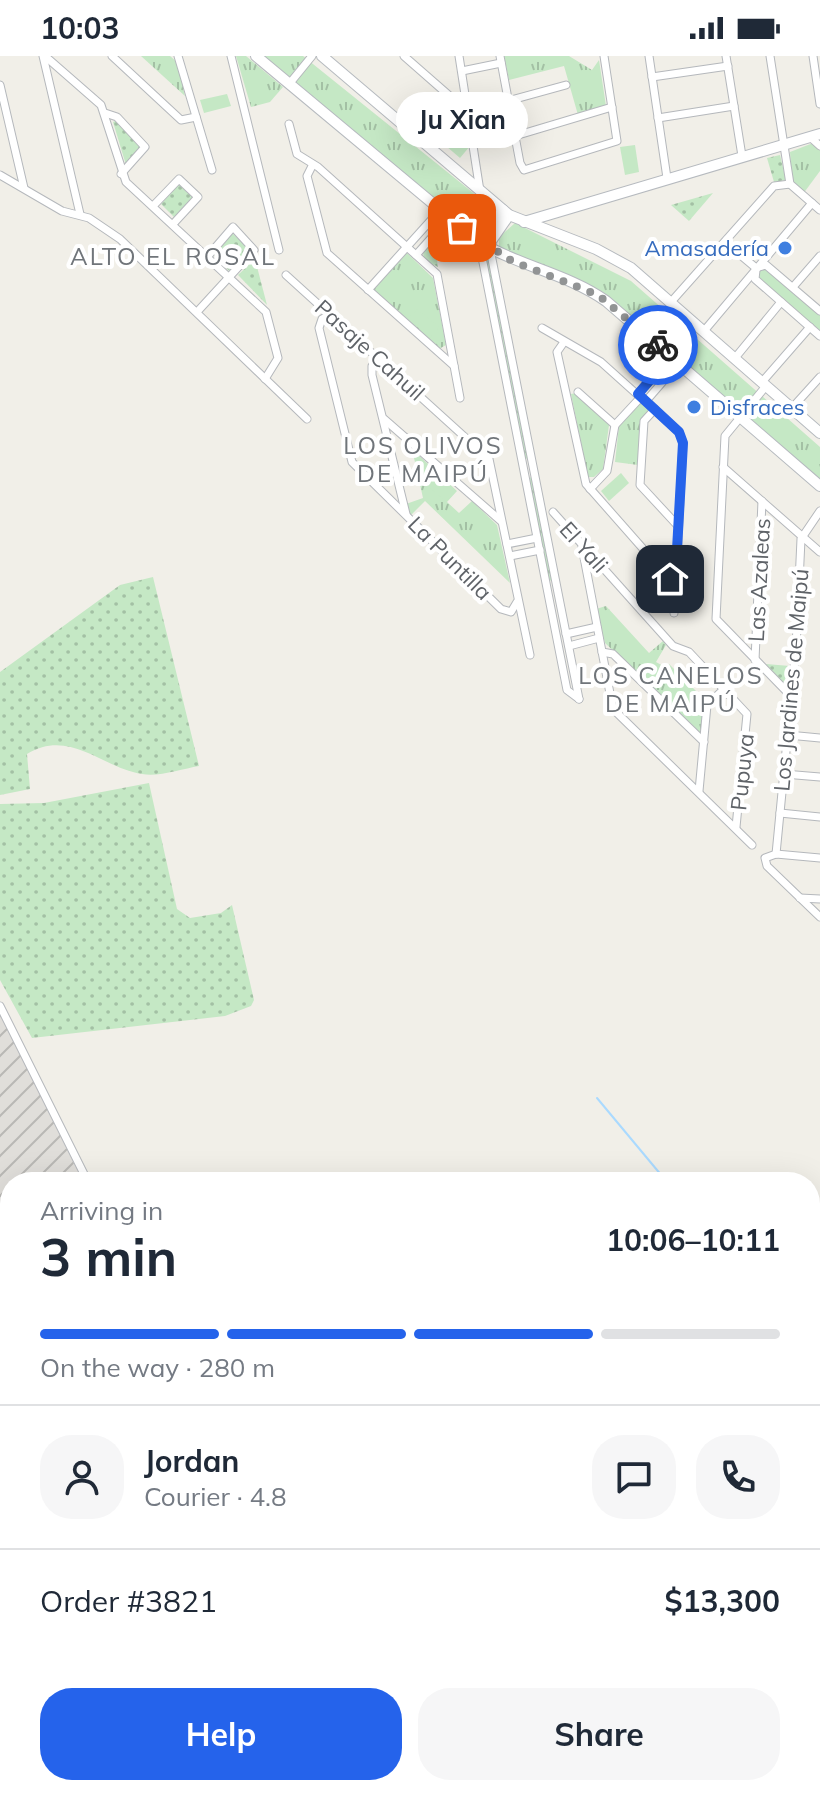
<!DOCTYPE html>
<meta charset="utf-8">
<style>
:root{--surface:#fff;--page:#f6f6f7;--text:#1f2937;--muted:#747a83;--line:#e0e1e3;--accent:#2563eb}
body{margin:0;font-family:Mulish,sans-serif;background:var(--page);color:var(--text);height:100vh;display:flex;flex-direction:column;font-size:30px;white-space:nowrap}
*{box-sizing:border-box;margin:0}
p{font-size:26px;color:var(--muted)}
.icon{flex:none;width:44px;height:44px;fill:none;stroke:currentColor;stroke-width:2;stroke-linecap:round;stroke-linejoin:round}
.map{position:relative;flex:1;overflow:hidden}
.panel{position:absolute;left:0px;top:1116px;width:820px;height:624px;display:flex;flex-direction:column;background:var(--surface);border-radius:32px 32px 0 0;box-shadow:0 8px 32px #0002}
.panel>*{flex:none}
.pin{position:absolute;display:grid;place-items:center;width:68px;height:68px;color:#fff;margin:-34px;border-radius:16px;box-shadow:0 4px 12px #0006}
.courier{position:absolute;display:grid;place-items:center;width:80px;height:80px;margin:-40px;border:6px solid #2563eb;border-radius:50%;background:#fff;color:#222;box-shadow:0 2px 10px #0007}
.bubble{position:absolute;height:56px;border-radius:28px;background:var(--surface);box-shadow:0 8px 32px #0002;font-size:26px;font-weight:700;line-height:56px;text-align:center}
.headline em{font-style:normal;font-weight:700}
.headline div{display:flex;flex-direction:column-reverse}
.headline{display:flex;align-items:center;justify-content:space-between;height:136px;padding:0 40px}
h1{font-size:52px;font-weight:700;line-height:60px}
.bar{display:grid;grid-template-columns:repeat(4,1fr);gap:12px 8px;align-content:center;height:96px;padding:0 40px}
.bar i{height:10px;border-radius:6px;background:var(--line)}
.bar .on{background:var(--accent)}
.bar p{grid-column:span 4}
.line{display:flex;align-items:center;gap:20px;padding:0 40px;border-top:2px solid var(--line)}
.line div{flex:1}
.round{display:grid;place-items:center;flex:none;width:84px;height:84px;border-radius:32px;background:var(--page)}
.action{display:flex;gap:16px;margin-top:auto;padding:16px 40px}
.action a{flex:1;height:92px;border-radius:32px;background:var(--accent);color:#fff;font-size:32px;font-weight:700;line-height:92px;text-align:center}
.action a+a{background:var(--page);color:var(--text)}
.status{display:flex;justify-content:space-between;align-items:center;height:56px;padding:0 40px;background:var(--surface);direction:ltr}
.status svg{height:22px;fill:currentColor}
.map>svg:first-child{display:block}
.industrial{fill:url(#industrial-furrows)}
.grass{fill:url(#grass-dots)}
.park{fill:url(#park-tufts)}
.garden{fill:#c5e8c5}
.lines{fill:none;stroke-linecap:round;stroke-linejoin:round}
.stream{stroke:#aadaff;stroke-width:2}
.street-casing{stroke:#b5b8bc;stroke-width:9}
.secondary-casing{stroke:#b6babf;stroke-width:12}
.street{stroke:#fff;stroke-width:7}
.secondary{stroke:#fff;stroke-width:10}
.done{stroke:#929495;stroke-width:8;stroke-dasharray:0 14.4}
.route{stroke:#2563eb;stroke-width:10}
.shop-dot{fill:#3f7fe0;stroke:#fff;stroke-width:3}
.labels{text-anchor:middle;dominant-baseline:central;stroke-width:8;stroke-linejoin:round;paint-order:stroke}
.shop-label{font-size:22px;fill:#366cbe;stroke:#fff;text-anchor:end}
.street-label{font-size:22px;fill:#5f6368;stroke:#fff}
.neighbourhood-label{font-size:24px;letter-spacing:2px;fill:#70757a;stroke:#fff}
</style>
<div class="status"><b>10:03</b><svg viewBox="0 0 49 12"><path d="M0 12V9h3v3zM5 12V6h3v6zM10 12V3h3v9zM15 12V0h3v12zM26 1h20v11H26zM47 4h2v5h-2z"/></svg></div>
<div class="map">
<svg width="820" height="1740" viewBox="0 0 820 1740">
<defs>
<pattern id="industrial-furrows" width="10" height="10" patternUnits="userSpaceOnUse" patternTransform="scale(2)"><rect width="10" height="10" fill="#e0deda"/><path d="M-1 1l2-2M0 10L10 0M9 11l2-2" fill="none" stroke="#b9b8b5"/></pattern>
<pattern id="grass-dots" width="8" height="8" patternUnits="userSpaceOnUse" patternTransform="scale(2)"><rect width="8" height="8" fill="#c5e8c5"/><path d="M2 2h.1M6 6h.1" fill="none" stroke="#a3c0a4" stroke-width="1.8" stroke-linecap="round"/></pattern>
<pattern id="park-tufts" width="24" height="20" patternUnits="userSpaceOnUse" patternTransform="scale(2)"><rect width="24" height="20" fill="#c5e8c5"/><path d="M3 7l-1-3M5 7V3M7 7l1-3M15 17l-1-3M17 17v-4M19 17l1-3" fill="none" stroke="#a3c0a4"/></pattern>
</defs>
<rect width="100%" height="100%" fill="#f1efe8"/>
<!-- industrial -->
<g class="industrial">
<path d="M0,957l83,169h-73v38l-10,5z"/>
<path d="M0,1353l10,11v366h98l-3,10h-67l-38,-5z"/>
<path d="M140,1730h201l9,10h-199z"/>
</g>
<!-- grass -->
<g class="grass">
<path d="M115,65l28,25 -17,19 -13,-43z"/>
<path d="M780,99l6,25 -12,2 -7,-24z"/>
<path d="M181,126l14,13 -21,22 -13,-13z"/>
<path d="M713,137l-24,28 -18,-16z"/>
<path d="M232,177l19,17 -22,21 -16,-17z"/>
<path d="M484,202l4,1 40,199 -3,1z"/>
<path d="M255,203l12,46 -29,-30z"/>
<path d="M532,421l20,103 -3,1 -20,-103z"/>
<path d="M153,521l46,189c-17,3 -40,11 -57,8 -40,-6 -72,-46 -115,-20l3,35 -30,6v-123l120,-87z"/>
<path d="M766,608l24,2 -1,22 -3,-1z"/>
<path d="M149,727l28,126 13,9 31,-5 11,-8 22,95 -3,6 -26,10 -193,22 -32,-58v-176l44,-1z"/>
<path d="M455,1730h315l10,10h-322z"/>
</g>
<!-- park -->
<g class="park">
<path d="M141,0h29l7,6 8,34z"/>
<path d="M236,0h10l37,31 -13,15 -19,5z"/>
<path d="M259,0h44l194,156 -19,24 -180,-152z"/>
<path d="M504,0h65l23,14 7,-10 7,46 -28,9 -14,-49 -55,14z"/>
<path d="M813,87l7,7v21l-17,23 -11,-10 -2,-32z"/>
<path d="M515,167l116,58 189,166v32l-217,-187c-33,-20 -72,-25 -104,-46v-9z"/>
<path d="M446,170l7,7 -17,20 2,14 -14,-7 -1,-8z"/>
<path d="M407,197l26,25 13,67 -7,4 -67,-58z"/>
<path d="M766,213l54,46v17l-61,-53 1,-9z"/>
<path d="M576,337l33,32 -6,44 -9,8h-6l-17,-83z"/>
<path d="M641,347l8,7 -9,13 -2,42 -23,-3 4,-36z"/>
<path d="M412,393l45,42 -10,11 12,11 13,-12 25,24 13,58 -85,-82 -14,14 -5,-11 17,-6z"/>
<path d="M606,550l43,47 14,-12 3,4 -10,17 9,5 4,-3 38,38 -7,31 -95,-90 -9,-34z"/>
</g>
<!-- garden -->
<g class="garden">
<path d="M227,38l4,12 -27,7 -4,-13z"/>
<path d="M449,72l21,18 -10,12 -21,-18z"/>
<path d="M635,89l4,27 -14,3 -5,-28z"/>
<path d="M417,253l22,18 -9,11 -22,-19z"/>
<path d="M777,357l25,22 -10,13 -26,-23z"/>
<path d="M621,417l8,10 -20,18 -8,-10z"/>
<path d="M436,418l20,17 -10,11 -19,-17z"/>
<path d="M684,637l18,19 -10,10 -19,-18z"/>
</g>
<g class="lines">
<!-- stream -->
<path class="stream" d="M597,1042l70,84"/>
<defs>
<g id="street">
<path d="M43,0l37,158"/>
<path d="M45,0l56,49 25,77 140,130 12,46 -13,21"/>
<path d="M112,0l69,64 15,-3"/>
<path d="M178,0l34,114"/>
<path d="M231,0l48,194"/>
<path d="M404,0l65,57"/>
<path d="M459,0l21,135"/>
<path d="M500,0l20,107 4,7 93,-29 -13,-85"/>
<path d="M649,0l18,122"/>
<path d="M726,0l16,100"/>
<path d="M770,0l20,128 30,26"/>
<path d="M813,0l7,48"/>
<path d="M462,15l39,-8"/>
<path d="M652,21l76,-11"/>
<path d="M290,27l22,-27"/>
<path d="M0,29l24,103"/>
<path d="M508,45l58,-16"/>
<path d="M105,57l12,4 28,30 -24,27"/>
<path d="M658,62l76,-12"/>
<path d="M289,68l8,30 21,13 119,107 23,124"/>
<path d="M515,80l97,-29"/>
<path d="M810,81l10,9"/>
<path d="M312,110l-5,10 20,77 127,113"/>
<path d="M0,119l62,36 27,7 31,21 187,180"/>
<path d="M154,149l25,-26 19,18 -24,26"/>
<path d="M479,186l88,448 12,9"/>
<path d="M725,186l31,26 10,-3 54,46"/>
<path d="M490,193l89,450"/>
<path d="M416,199l34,-38"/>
<path d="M756,214l-1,9 65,57"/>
<path d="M286,219l203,184 41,196"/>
<path d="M793,231l27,-31"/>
<path d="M368,234l73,-81"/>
<path d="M671,246l103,-116 16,-2"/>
<path d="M197,256l57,-62 -21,-23 -25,29"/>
<path d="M329,259l-7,4 -3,9 33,134 149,147 10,3 6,-10"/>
<path d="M542,272l59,34 78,70 4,11 -9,170"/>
<path d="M704,275l108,-128"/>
<path d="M564,286l-7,10 29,132 89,101"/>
<path d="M378,302l-6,8v9l34,139"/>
<path d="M735,302l46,-56"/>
<path d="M762,326l48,-55"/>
<path d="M766,330l-41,50 -9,183 76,78"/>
<path d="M578,336l37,33"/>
<path d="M638,338l33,-38"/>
<path d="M646,345l33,-38"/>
<path d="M792,352l28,-31"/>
<path d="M655,353l-11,12 -4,64 38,41"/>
<path d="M384,363l117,102"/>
<path d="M723,411l97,85"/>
<path d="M590,433l17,-18 8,-46 26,-28"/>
<path d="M553,456l120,134 16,6 58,62 -11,113"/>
<path d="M507,488l30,-6"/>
<path d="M582,491l31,162 139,136"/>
<path d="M510,500l30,-6"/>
<path d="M566,578l31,-7"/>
<path d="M569,590l30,-8"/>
<path d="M602,596l11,2 91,88"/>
<path d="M755,604l7,-159"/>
<path d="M788,679l32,3"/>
<path d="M784,718l36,3"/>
<path d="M699,735l8,-86 17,-16"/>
<path d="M780,757l40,4"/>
<path d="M776,798l20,-206 5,-109 19,-28"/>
<path d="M820,802l-44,-4 -11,4 2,8 53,51"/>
<path d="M800,842l20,1"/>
<path d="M0,950l88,176"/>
<path d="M399,1730l16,10"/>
<path d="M444,1730l2,10"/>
</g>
<g id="secondary">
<path d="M256,0l223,186c40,24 89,32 127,59l214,185"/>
<path d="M322,0l187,159 87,34 35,19 189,165"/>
<path d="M524,166l296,-88"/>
<path d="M479,186l24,-32"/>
<path d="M490,193l1,-8 18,-26"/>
</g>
</defs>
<!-- street casing -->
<use href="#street" class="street-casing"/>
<!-- secondary casing -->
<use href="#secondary" class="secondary-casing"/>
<!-- street -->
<use href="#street" class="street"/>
<!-- secondary -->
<use href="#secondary" class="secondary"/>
</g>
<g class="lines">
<!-- done -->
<path class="done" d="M462,172l50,33 86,34 60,50"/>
<!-- route -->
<path class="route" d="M658,289l13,11 -33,38 41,38 4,11 -8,142 -5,-6"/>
</g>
<!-- markers -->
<g class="shop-dot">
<circle cx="785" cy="192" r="8"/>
<circle cx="694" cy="351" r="8"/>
</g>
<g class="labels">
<!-- shop labels -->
<g class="shop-label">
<text x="769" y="192">Amasadería</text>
<text x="710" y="351" text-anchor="start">Disfraces</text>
</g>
<!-- street labels -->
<g class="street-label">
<text transform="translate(370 294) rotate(42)">Pasaje Cahuil</text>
<text transform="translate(584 491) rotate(48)">El Yali</text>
<text transform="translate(450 502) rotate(45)">La Puntilla</text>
<text transform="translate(759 524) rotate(-87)">Las Azaleas</text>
<text transform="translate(791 624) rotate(-85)">Los Jardines de Maipú</text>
<text transform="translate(742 716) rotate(-84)">Pupuya</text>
</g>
<!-- neighbourhood labels -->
<g class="neighbourhood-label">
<text x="173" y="200">ALTO EL ROSAL</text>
<text x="423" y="389">LOS OLIVOS<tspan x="423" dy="28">DE MAIPÚ</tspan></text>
<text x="671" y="619">LOS CANELOS<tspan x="671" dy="28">DE MAIPÚ</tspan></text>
</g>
</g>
</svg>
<div class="pin" style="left:462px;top:172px;background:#ea580c"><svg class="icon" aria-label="bag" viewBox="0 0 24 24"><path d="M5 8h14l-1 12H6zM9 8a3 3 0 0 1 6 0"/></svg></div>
<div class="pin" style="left:670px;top:523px;background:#1f2937"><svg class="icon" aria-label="home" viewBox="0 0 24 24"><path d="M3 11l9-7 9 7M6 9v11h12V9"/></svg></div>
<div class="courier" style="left:658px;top:289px"><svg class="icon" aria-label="bike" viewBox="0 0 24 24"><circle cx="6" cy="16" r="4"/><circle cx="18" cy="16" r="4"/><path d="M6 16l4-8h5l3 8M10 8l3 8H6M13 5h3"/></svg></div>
<div class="bubble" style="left:396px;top:36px;width:132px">Ju Xian</div>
<section class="panel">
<div class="headline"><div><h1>3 min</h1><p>Arriving in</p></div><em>10:06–10:11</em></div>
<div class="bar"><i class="on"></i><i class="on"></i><i class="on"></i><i></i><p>On the way · 280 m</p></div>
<div class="line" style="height:144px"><a class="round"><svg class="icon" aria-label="person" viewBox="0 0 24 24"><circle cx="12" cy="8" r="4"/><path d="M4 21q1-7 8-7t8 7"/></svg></a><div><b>Jordan</b><p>Courier · 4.8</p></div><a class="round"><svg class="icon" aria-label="chat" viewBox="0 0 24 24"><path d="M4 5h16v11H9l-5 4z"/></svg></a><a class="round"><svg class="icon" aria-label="phone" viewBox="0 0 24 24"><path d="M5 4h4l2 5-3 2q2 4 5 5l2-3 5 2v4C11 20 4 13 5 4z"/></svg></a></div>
<div class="line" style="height:104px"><div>Order #3821</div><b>$13,300</b></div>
<div class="action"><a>Help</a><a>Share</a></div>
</section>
</div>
